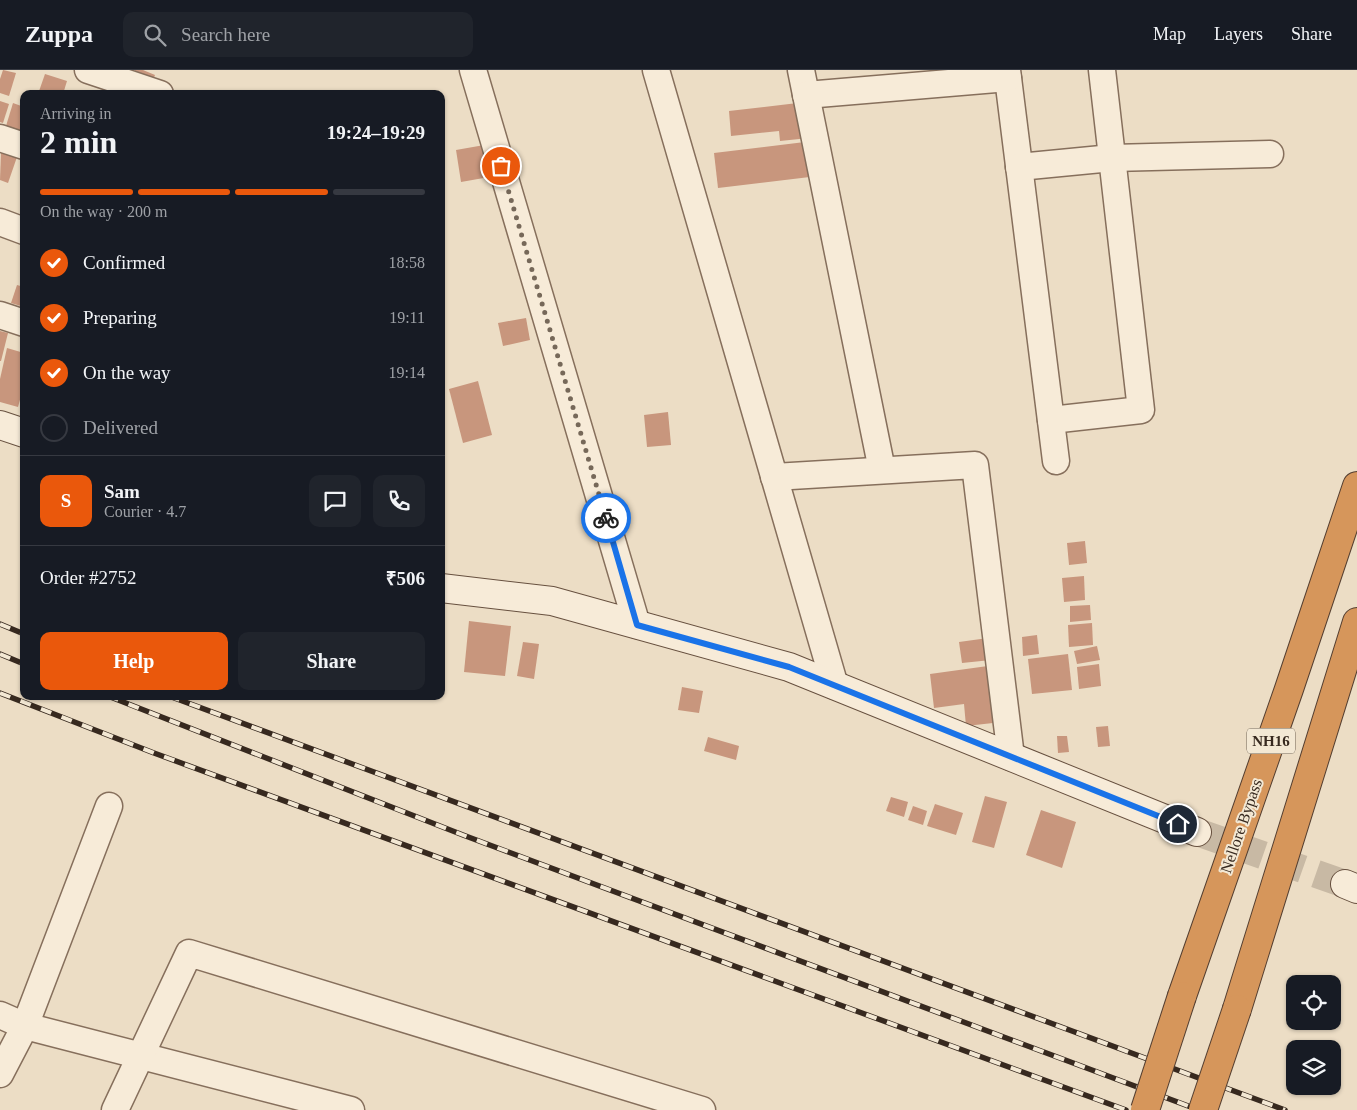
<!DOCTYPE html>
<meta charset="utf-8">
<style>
:root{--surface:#171b24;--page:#20242c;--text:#f1f3f6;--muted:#9ea1a6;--line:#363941;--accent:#ea580c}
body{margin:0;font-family:"Times New Roman",serif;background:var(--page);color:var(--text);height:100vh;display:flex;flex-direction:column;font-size:19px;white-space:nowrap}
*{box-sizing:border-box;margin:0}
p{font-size:16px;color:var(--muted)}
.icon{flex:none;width:28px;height:28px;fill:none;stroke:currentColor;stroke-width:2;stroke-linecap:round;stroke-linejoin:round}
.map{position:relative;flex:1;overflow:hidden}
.side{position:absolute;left:20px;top:20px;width:425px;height:610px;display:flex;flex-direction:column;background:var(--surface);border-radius:10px;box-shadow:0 1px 4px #0004}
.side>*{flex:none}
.buttons{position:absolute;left:1286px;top:905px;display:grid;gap:10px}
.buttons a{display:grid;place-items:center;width:55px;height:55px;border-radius:10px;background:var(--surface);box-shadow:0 1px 4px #0004;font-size:25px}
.pin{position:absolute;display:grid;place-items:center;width:42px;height:42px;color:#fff;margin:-21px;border:2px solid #fff;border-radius:50%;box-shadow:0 1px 5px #0007}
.courier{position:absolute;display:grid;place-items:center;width:50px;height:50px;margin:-25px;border:4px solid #1a73e8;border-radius:50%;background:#fff;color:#222;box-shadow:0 1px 6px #0007}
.head em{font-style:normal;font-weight:800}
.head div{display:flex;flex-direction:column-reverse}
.head{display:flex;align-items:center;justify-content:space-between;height:85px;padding:0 20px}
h1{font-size:32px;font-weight:800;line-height:38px}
.bar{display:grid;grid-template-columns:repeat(4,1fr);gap:8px 5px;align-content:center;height:60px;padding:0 20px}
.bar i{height:6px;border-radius:4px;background:var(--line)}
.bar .active{background:var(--accent)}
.bar p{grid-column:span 4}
.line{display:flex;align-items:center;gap:12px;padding:0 20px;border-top:1px solid var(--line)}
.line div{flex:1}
.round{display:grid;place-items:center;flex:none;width:52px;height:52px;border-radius:10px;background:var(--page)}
ol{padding:0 20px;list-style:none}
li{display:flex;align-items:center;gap:15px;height:55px}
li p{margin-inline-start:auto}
li .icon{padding:5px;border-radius:50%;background:var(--accent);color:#fff;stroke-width:4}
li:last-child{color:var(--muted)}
li i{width:28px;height:28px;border:2px solid var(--line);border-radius:50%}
.cta{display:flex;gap:10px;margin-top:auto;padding:10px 20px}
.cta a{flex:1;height:58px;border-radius:10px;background:var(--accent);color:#fff;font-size:20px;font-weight:800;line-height:58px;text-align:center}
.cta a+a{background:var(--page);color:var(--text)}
header{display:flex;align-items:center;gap:30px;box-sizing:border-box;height:70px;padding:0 25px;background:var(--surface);border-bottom:1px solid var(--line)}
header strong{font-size:24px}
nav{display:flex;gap:28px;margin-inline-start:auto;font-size:18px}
.search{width:350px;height:45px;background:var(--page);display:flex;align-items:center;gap:12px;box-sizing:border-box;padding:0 18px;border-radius:10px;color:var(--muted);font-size:19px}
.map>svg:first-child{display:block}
.building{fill:#c8967d}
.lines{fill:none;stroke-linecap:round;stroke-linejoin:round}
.secondary-tunnel{stroke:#c8b9a4;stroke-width:28;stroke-dasharray:28 14;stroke-linecap:butt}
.street-casing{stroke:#866f5c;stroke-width:29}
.secondary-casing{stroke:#67503f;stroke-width:30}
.highway-casing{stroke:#543e30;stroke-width:30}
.street{stroke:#f7ebd8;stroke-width:26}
.secondary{stroke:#f7ebd8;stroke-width:28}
.highway{stroke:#d6965b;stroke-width:28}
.rail-casing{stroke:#37291f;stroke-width:5.5}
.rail{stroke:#f3e8d4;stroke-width:4;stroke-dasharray:11;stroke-linecap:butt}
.highway-bridge-casing{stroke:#543e30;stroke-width:30;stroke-linecap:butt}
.highway-bridge{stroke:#d6965b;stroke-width:28}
.done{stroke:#766859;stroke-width:5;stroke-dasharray:0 9}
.route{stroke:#1a73e8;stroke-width:6}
.labels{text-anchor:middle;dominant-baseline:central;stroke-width:4;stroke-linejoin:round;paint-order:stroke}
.shield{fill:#f3e8d4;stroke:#6f6255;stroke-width:1}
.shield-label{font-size:15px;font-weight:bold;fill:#37291f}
.street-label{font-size:16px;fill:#37291f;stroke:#f3e8d4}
</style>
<header>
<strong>Zuppa</strong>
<div class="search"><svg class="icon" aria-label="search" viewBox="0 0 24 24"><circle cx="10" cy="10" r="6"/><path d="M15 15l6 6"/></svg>Search here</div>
<nav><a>Map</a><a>Layers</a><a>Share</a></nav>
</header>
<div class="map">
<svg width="1357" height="1040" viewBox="0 0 1357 1040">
<rect width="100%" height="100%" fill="#ecddc5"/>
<!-- building -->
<g class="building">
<path d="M3,0l13,3 -7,23 -9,-3v-14z"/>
<path d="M135,0h8l12,5 -7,19 -21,-5z"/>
<path d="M45,4l22,7 -4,13h-25z"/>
<path d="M0,31l9,3 -6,19 -3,-1z"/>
<path d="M806,32l3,36 -29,3 -1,-10 -48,5 -2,-25z"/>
<path d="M13,33l11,4v25l-18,-6z"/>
<path d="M813,71l5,35 -100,12 -4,-35z"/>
<path d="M490,74l5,32 -34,6 -5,-32z"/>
<path d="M1,82l16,5 -9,26 -8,-3z"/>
<path d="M17,215l7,2v20l-13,-4z"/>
<path d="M526,248l4,22 -27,6 -5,-23z"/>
<path d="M0,261l8,2 -7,28h-1z"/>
<path d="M7,278l17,5v32l-6,22 -18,-5v-23z"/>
<path d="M478,311l14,54 -29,8 -14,-54z"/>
<path d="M668,342l3,33 -24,2 -3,-32z"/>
<path d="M1085,471l2,22 -18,2 -2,-22z"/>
<path d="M1084,506l1,24 -21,2 -2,-24z"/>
<path d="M1090,535l1,15 -21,2v-16z"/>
<path d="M469,551l42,5 -6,50 -41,-4z"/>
<path d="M1092,553l1,22 -24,2 -1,-22z"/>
<path d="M1037,565l2,19 -16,2 -1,-19z"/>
<path d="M988,568l3,22 -29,3 -3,-21z"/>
<path d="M523,572l16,2 -5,35 -17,-3z"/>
<path d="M1097,576l3,14 -23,4 -3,-13z"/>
<path d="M1068,584l4,36 -40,4 -4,-35z"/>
<path d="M1099,594l2,22 -22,3 -2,-22z"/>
<path d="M995,595l7,57 -36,4 -2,-22 -30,4 -4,-34z"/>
<path d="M682,617l21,4 -4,22 -21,-3z"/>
<path d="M1108,656l2,20 -12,1 -2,-20z"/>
<path d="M1057,666h10l2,16 -11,1z"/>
<path d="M708,667l31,9 -3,14 -32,-9z"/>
<path d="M985,726l22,6 -13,46 -22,-6z"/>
<path d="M891,727l17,5 -4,15 -18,-6z"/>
<path d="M935,734l28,9 -7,22 -29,-9z"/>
<path d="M913,736l14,5 -4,14 -15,-5z"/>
<path d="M1041,740l35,12 -14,46 -36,-13z"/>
</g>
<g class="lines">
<!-- secondary-tunnel -->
<path class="secondary-tunnel" d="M1197,762l148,52"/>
<defs>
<g id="street">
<path d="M88,0l72,24"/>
<path d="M473,0l164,555"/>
<path d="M656,0l179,616"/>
<path d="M801,0l81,400"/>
<path d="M1007,0l49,391"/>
<path d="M806,25l202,-17"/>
<path d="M0,68l24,8"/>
<path d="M1019,97l93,-9 158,-4"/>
<path d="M0,152l24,9"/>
<path d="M0,245l24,8"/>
<path d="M1051,350l90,-10 -39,-340"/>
<path d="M774,407l201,-12 36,292"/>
<path d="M0,945l25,11 326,84"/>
<path d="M0,1004l25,-48 84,-220"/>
<path d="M115,1040l74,-157 513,157"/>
</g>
<g id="secondary">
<path d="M0,355l24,8"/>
<path d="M441,518l111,13 237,66 408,165"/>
<path d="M1345,814l12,5"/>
</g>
<g id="highway">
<path d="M1182,926l107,-307 68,-203"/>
<path d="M1237,939l120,-387"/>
</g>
</defs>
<!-- street casing -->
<use href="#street" class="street-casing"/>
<!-- secondary casing -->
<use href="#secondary" class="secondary-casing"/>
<!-- highway casing -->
<use href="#highway" class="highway-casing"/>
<!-- street -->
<use href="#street" class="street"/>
<!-- secondary -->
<use href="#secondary" class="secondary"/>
<!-- highway -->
<use href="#highway" class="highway"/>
<defs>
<g id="rail">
<path d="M0,554l24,10"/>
<path d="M0,584l24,10"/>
<path d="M0,623l154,60 972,357"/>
<path d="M108,626l355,139 736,275"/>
<path d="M169,626l1116,414"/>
</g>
</defs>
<!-- rail casing -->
<use href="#rail" class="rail-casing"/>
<!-- rail -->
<use href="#rail" class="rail"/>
<defs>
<g id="highway-bridge">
<path d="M1145,1040l37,-114"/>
<path d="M1203,1040l34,-101"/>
</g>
</defs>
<!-- highway-bridge casing -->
<use href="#highway-bridge" class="highway-bridge-casing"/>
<!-- highway-bridge -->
<use href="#highway-bridge" class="highway-bridge"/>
</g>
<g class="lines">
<!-- done -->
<path class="done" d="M501,96l105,352"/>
<!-- route -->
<path class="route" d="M606,448l31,107 152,42 389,157"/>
</g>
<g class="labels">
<!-- shield labels -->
<rect class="shield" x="1247" y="658.5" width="48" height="25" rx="4"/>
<g class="shield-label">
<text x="1271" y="671">NH16</text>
</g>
<!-- street labels -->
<g class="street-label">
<text transform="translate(1241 756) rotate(-71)">Nellore Bypass</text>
</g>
</g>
</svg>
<div class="buttons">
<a><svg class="icon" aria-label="locate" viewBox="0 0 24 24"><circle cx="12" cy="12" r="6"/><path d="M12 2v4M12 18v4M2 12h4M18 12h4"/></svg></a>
<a><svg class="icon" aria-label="layers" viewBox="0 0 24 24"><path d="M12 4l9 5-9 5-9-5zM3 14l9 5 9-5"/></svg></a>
</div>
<div class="pin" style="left:501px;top:96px;background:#ea580c"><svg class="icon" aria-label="bag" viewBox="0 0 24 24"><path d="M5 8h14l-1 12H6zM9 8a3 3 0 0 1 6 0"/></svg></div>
<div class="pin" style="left:1178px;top:754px;background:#1f2937"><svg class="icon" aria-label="home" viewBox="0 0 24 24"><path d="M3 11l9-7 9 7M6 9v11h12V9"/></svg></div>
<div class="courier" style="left:606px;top:448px"><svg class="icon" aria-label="bike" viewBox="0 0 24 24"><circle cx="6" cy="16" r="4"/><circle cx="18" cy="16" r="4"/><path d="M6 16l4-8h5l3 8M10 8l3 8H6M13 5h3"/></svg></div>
<section class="side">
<div class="head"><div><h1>2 min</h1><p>Arriving in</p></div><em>19:24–19:29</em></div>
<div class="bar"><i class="active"></i><i class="active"></i><i class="active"></i><i></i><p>On the way · 200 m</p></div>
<ol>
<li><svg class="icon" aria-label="check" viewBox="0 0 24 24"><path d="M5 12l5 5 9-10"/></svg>Confirmed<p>18:58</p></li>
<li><svg class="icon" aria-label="check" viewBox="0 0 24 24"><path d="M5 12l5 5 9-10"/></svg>Preparing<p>19:11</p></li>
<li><svg class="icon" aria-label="check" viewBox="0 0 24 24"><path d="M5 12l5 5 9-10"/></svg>On the way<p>19:14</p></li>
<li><i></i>Delivered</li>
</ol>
<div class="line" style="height:90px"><b class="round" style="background:var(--accent);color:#fff">S</b><div><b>Sam</b><p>Courier · 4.7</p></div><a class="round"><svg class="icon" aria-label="chat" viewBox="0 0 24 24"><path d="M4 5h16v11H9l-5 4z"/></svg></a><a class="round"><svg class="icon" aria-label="phone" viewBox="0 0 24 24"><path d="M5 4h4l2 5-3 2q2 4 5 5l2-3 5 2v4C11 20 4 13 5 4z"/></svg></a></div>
<div class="line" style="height:65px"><div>Order #2752</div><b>₹506</b></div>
<div class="cta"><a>Help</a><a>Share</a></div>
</section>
</div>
